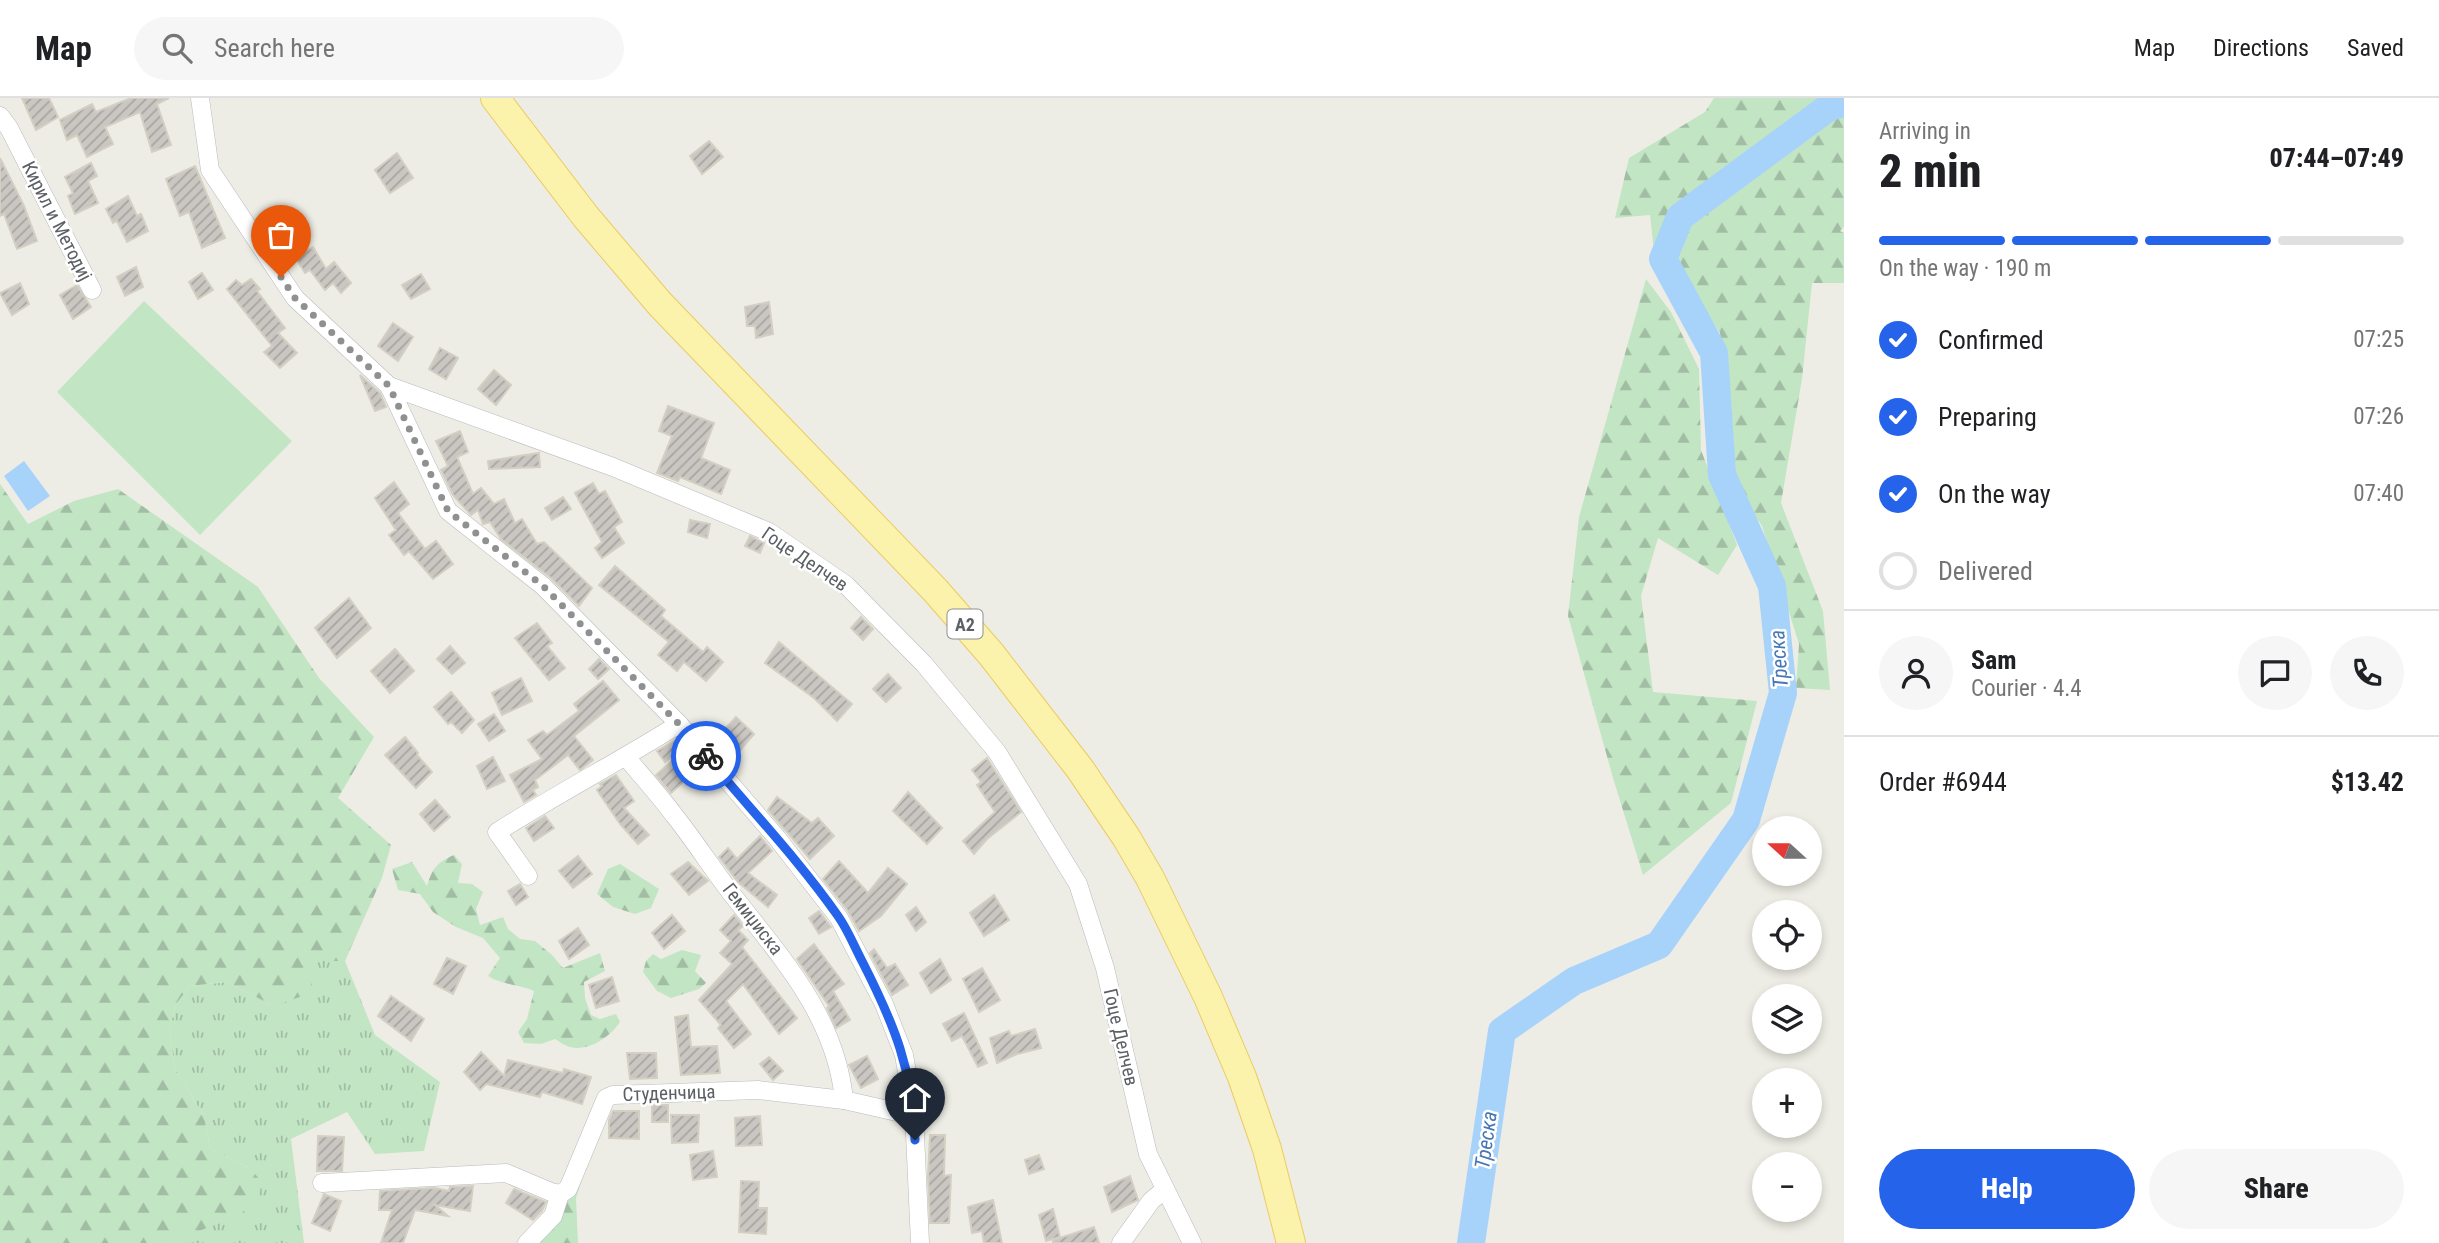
<!DOCTYPE html>
<meta charset="utf-8">
<style>
:root{--surface:#fff;--page:#f6f6f6;--text:#202124;--muted:#757577;--line:#e0e0e0;--accent:#2563eb}
body{margin:0;font-family:"Roboto Condensed",sans-serif;background:var(--page);color:var(--text);height:100vh;display:flex;flex-direction:column;font-size:26px;white-space:nowrap}
*{box-sizing:border-box;margin:0}
p{font-size:23px;color:var(--muted)}
.icon{flex:none;width:38px;height:38px;fill:none;stroke:currentColor;stroke-width:2;stroke-linecap:round;stroke-linejoin:round}
.map{position:relative;flex:1;overflow:hidden}
.side{display:flex;flex-direction:column;background:var(--surface);width:595px}
.side>*{flex:none}
.needle{width:46px;rotate:291deg}
.fabs{position:absolute;left:1752px;top:718px;display:grid;gap:14px}
.fabs a{display:grid;place-items:center;width:70px;height:70px;border-radius:50%;background:var(--surface);box-shadow:0 4px 10px #0003;font-size:35px}
.pin{position:absolute;display:grid;place-items:center;width:60px;height:60px;color:#fff;margin:-72px -30px;border-radius:50% 50% 50% 0;rotate:-45deg;box-shadow:0 0 7px #0007}
.pin .icon{rotate:45deg}
.courier{position:absolute;display:grid;place-items:center;width:70px;height:70px;margin:-35px;border:5px solid #2563eb;border-radius:50%;background:#fff;color:#222;box-shadow:0 2px 9px #0007}
.summary em{font-style:normal;font-weight:800}
.summary div{display:flex;flex-direction:column-reverse}
.summary{display:flex;align-items:center;justify-content:space-between;height:119px;padding:0 35px}
h1{font-size:46px;font-weight:800;line-height:52px}
.bar{display:grid;grid-template-columns:repeat(4,1fr);gap:10px 7px;align-content:center;height:84px;padding:0 35px}
.bar i{height:9px;border-radius:5px;background:var(--line)}
.bar .current{background:var(--accent)}
.bar p{grid-column:span 4}
.line{display:flex;align-items:center;gap:18px;padding:0 35px;border-top:2px solid var(--line)}
.line div{flex:1}
.round{display:grid;place-items:center;flex:none;width:74px;height:74px;border-radius:37px;background:var(--page)}
ol{padding:0 35px;list-style:none}
li{display:flex;align-items:center;gap:21px;height:77px}
li p{margin-inline-start:auto}
li .icon{padding:7px;border-radius:50%;background:var(--accent);color:#fff;stroke-width:4}
li:last-child{color:var(--muted)}
li i{width:38px;height:38px;border:4px solid var(--line);border-radius:50%}
.button{display:flex;gap:14px;margin-top:auto;padding:14px 35px}
.button a{flex:1;height:80px;border-radius:42px;background:var(--accent);color:#fff;font-size:28px;font-weight:800;line-height:80px;text-align:center}
.button a+a{background:var(--page);color:var(--text)}
header{display:flex;align-items:center;gap:42px;box-sizing:border-box;height:98px;padding:0 35px;background:var(--surface);border-bottom:2px solid var(--line)}
header strong{font-size:33px}
nav{display:flex;gap:38px;margin-inline-start:auto;font-size:24px}
.search{width:490px;height:63px;background:var(--page);display:flex;align-items:center;gap:18px;box-sizing:border-box;padding:0 24px;border-radius:38px;color:var(--muted);font-size:26px}
main{display:flex;flex:1;min-height:0}
.map>svg:first-child{display:block}
.grass{fill:url(#grass-tufts)}
.forest{fill:url(#forest-firs)}
.park{fill:#c2e5c4}
.water{fill:#a7d3fb}
.lines{fill:none;stroke-linecap:round;stroke-linejoin:round}
.river{stroke:#a7d3fb;stroke-width:28}
.building{fill:url(#building-hatch);stroke:#d3cfc3;stroke-width:2}
.street-casing{stroke:#b7babe;stroke-width:19}
.primary-casing{stroke:#ebcb60;stroke-width:30}
.street{stroke:#fff;stroke-width:18}
.primary{stroke:#fbf2ac;stroke-width:28}
.done{stroke:#8f9191;stroke-width:7;stroke-dasharray:0 12.6}
.route{stroke:#2563eb;stroke-width:9}
.labels{text-anchor:middle;dominant-baseline:central;stroke-width:5;stroke-linejoin:round;paint-order:stroke}
.shield{fill:#fff;stroke:#8d9092;stroke-width:2}
.shield-label{font-size:18px;font-weight:bold;fill:#5c6064}
.street-label{font-size:19px;fill:#5c6064;stroke:#fff}
.water-label{font-size:21px;font-style:italic;fill:#4778b5;stroke:#fff}
</style>
<header>
<strong>Map</strong>
<div class="search"><svg class="icon" aria-label="search" viewBox="0 0 24 24"><circle cx="10" cy="10" r="6"/><path d="M15 15l6 6"/></svg>Search here</div>
<nav><a>Map</a><a>Directions</a><a>Saved</a></nav>
</header>
<main>
<div class="map">
<svg width="1844" height="1145" viewBox="0 0 1844 1145">
<defs>
<pattern id="grass-tufts" width="24" height="20" patternUnits="userSpaceOnUse" patternTransform="scale(1.75)"><rect width="24" height="20" fill="#c2e5c4"/><path d="M3 7l-1-3M5 7V3M7 7l1-3M15 17l-1-3M17 17v-4M19 17l1-3" fill="none" stroke="#a1bda3"/></pattern>
<pattern id="forest-firs" width="22" height="20" patternUnits="userSpaceOnUse" patternTransform="scale(1.75)"><rect width="22" height="20" fill="#c2e5c4"/><path d="M5 1l3.5 6h-7zM16 11l3.5 6h-7z" fill="#a1bda3"/></pattern>
<pattern id="building-hatch" width="6" height="6" patternUnits="userSpaceOnUse" patternTransform="scale(1.75)"><rect width="6" height="6" fill="#cac7c2"/><path d="M-1 1l2-2M0 6l6-6M5 7l2-2" fill="none" stroke="#a7a5a1"/></pattern>
</defs>
<rect width="100%" height="100%" fill="#eeede5"/>
<!-- grass -->
<path class="grass" d="M314,863h31l30,74 65,47 -16,69 -49,3 -28,-42 -56,27 13,104h-138l19,-8 65,-67 -40,-19 -6,-33 -29,-47 -6,-39 7,-26 14,-18 36,-4 48,24z"/>
<!-- forest -->
<g class="forest">
<path d="M1714,0h130v129l-4,4 4,2v50h-32l-10,96 -21,124 42,108 7,79 -34,-2 3,-44 -37,-118 -26,-38 -16,-155 -37,-57 -28,-16 -5,-45 -35,3 14,-60 76,-46z"/>
<path d="M1646,181l25,33 28,57 2,81 36,95 -19,30 -60,-37 -17,58 12,96 104,9 -26,102 -88,72 -30,-97 -45,-162 11,-99z"/>
<path d="M0,386l28,40 46,-23 44,-12 140,98 61,91 55,59 -36,61 53,47 -9,33 -37,83h-31l-3,32 -37,13 -48,-24 -36,4 -14,18 -7,26 6,39 29,47 6,33 40,19 12,14 -3,13 -12,14 -13,9 -68,25h-166z"/>
<path d="M454,757l8,9 -4,19 14,1 11,8 -7,17 4,16 23,-8 5,12 12,10 15,2 17,14 11,13 37,-15 5,18 -21,11 1,16 6,17 9,4 16,-5 4,8c-9,14 -31,30 -50,25 -5,-1 -11,-6 -15,-8l-14,5 -17,-1 -6,-11 9,-13 7,-28c-16,-7 -32,-6 -46,-15l12,-18 -17,-20 -27,-11 -23,-15 -13,-18 -22,-4 -6,-21 20,-7 15,24c5,-17 10,-24 27,-31z"/>
<path d="M620,766l39,25 -8,19 -16,6 -22,-7 -16,-13 11,-25z"/>
<path d="M682,852l19,5 -6,16 11,12 -7,6 -28,9 -14,-7 -14,-19 3,-11 7,-7 8,5z"/>
<path d="M591,1054l-15,46 2,45h-42z"/>
</g>
<!-- park -->
<path class="park" d="M144,203l148,140 -92,94 -143,-143z"/>
<!-- water -->
<path class="water" d="M24,363l26,35 -22,15 -24,-35z"/>
<g class="lines">
<!-- river -->
<path class="river" d="M1471,1145l31,-212 72,-50 85,-36 87,-125 37,-127 -11,-107 -50,-111 -8,-122 -51,-94 17,-42 149,-110 15,-4"/>
</g>
<!-- building -->
<g class="building">
<path d="M22,0h27l9,19 -22,13z"/>
<path d="M131,0h38l-12,6 14,41 -19,7 -12,-40 -35,15 8,17 -26,13 -10,-22 -10,5 -7,-20 32,-16 4,8z"/>
<path d="M709,43l14,16 -21,17 -12,-18z"/>
<path d="M397,55l16,25 -23,15 -15,-23z"/>
<path d="M0,60l24,48 13,35 -20,8 -13,-35 -4,2z"/>
<path d="M91,65l6,13 -9,5 10,22 -23,11 -7,-18 5,-3 -8,-16z"/>
<path d="M195,68l30,72 -23,10 -13,-36 -9,4 -14,-37z"/>
<path d="M128,98l9,20 4,-2 7,17 -21,11 -10,-21 -4,2 -7,-14z"/>
<path d="M313,149l13,22 8,-7 17,21 -10,10 -8,-10 -8,7 -15,-20 -5,3 -10,-16z"/>
<path d="M136,169l7,20 -18,9 -8,-19z"/>
<path d="M202,175l11,17 -15,9 -9,-17z"/>
<path d="M421,176l9,15 -19,10 -9,-14z"/>
<path d="M251,181l9,10 -3,2 28,37 -7,5 19,20 -17,15 -16,-16 8,-6 -45,-57 9,-9 6,5z"/>
<path d="M20,185l9,21 -17,11 -12,-22z"/>
<path d="M77,187l14,22 -18,12 -13,-24z"/>
<path d="M769,204l4,32 -17,4 -1,-12h-8l-2,-19z"/>
<path d="M393,225l20,14 -15,24 -20,-15z"/>
<path d="M440,250l18,10 -12,21 -17,-10z"/>
<path d="M494,272l17,15 -15,20 -18,-16z"/>
<path d="M360,277l20,18 6,14 -11,4z"/>
<path d="M668,308l46,17 -13,35 29,12 -9,24 -41,-17 -2,4 -21,-8 15,-37 -13,-5z"/>
<path d="M460,333l8,21 -11,5 16,37 8,-6 13,16 10,-5 11,24 7,-4 15,25 7,-2 48,46 -13,18 -28,-28 -50,-39 -11,-17 -7,2 -5,-14 -7,5 -18,-20 -12,-25 7,-4 -12,-25z"/>
<path d="M539,355l1,14 -51,2 -1,-8z"/>
<path d="M394,384l15,22 -11,9 27,36 11,-8 17,23 -20,15 -24,-28 -5,4 -15,-20 7,-5 -21,-32z"/>
<path d="M593,385l6,11 6,-3 17,31 -8,5 10,16 -22,15 -7,-10 7,-6 -27,-49z"/>
<path d="M563,399l8,12 -19,11 -7,-12z"/>
<path d="M690,422l20,4 -3,14 -19,-6z"/>
<path d="M750,438l14,7 -4,10 -15,-7z"/>
<path d="M615,468l50,44 -4,6 42,36 4,-5 16,15 -17,19 -22,-19 -7,9 -19,-16 11,-13 -70,-57z"/>
<path d="M349,500l22,30 -34,30 -22,-30z"/>
<path d="M861,519l12,12 -10,11 -12,-12z"/>
<path d="M537,525l15,20 -5,3 18,22 -16,12 -34,-42z"/>
<path d="M779,544l73,62 -15,17 -23,-23 -49,-35z"/>
<path d="M450,548l15,17 -13,11 -15,-15z"/>
<path d="M395,551l19,22 -24,22 -19,-22z"/>
<path d="M599,561l10,10 -11,10 -9,-10z"/>
<path d="M888,576l13,14 -15,14 -13,-13z"/>
<path d="M521,580l11,23 -30,14 -10,-22z"/>
<path d="M603,583l16,19 -45,36 19,24 -13,10 -12,-15 -33,25 3,7 -5,3 3,5 -12,7 -14,-27 32,-16 -14,-19 15,-9 4,4 32,-24 -5,-7z"/>
<path d="M451,594l23,28 -12,13 -11,-11 -3,2 -14,-17z"/>
<path d="M494,616l11,17 -16,10 -11,-17z"/>
<path d="M736,619l18,17 -18,21 -19,-17z"/>
<path d="M405,639l13,16 -1,2 15,17 -16,16 -31,-33z"/>
<path d="M677,641l7,8 -19,15 -8,-11z"/>
<path d="M493,659l12,24 -18,8 -10,-23z"/>
<path d="M675,660l15,18 -19,17 -15,-18z"/>
<path d="M987,660l34,54 -34,27 -13,15 -11,-13 32,-29 -18,-27 4,-3 -9,-12z"/>
<path d="M616,677l18,26 -10,7 25,27 -11,9 -18,-20 -23,-34 5,-4 -2,-2z"/>
<path d="M908,694l34,36 -15,16 -34,-33z"/>
<path d="M777,699l35,26 6,-5 16,18 -24,23 -42,-49z"/>
<path d="M435,702l15,17 -16,14 -14,-17z"/>
<path d="M545,718l9,12 -20,13 -8,-13z"/>
<path d="M760,738l12,15 -24,22 29,22 -9,12 -30,-25 -19,-25 9,-9 9,11z"/>
<path d="M578,758l14,18 -19,14 -14,-17z"/>
<path d="M839,763l29,32 20,-25 19,16 -26,32 -22,15 -11,-20 -25,-32z"/>
<path d="M688,764l20,19 -19,14 -18,-21z"/>
<path d="M520,786l8,13 -12,8 -8,-14z"/>
<path d="M994,797l15,25 -25,16 -14,-23z"/>
<path d="M916,809l10,15 -10,9 -10,-16z"/>
<path d="M819,813l12,16 -12,7 -10,-16z"/>
<path d="M672,817l13,16 -21,18 -12,-16z"/>
<path d="M734,817l9,11 -5,4 10,10 -6,7 55,71 -18,16 -36,-50 -17,17 25,33 -17,14 -16,-20 3,-3 -22,-25 33,-36 -12,-11 11,-12 -11,-11z"/>
<path d="M578,830l11,17 -20,14 -10,-18z"/>
<path d="M814,846l30,40 -11,7 17,29 -14,8 -9,-20 2,-2 -32,-47z"/>
<path d="M874,851l13,19 8,-4 13,21 -16,10 -22,-42z"/>
<path d="M447,860l19,8 -13,28 -19,-10z"/>
<path d="M940,861l11,21 -20,13 -11,-20z"/>
<path d="M982,870l18,32 -21,12 -16,-33z"/>
<path d="M612,879l7,24 -23,7 -7,-23z"/>
<path d="M391,898l33,23 -13,22 -33,-25z"/>
<path d="M964,915l23,50 -9,4 -16,-31 -10,5 -9,-17z"/>
<path d="M688,917l3,32 26,-1 3,27 -39,2 -6,-58z"/>
<path d="M1035,931l6,19 -24,6 -20,9 -7,-25 19,-7 2,5z"/>
<path d="M481,954l23,24 4,-16 55,13 1,-4 27,8 -9,27 -40,-12 -2,5 -54,-13 -6,6 -16,-18z"/>
<path d="M627,955h29l1,25 -27,1z"/>
<path d="M867,958l11,23 -17,9 -12,-23z"/>
<path d="M769,959l14,14 -10,9 -13,-16z"/>
<rect x="652" y="1007" width="16" height="17"/>
<path d="M613,1013h26v28l-30,-1v-18z"/>
<path d="M671,1017h28l-1,27 -26,1z"/>
<path d="M760,1018l2,29 -26,1 -1,-28z"/>
<path d="M930,1037h15l-1,41 7,-1 -2,48h-19l-2,-47z"/>
<path d="M318,1038l26,1 -2,34h-25z"/>
<path d="M713,1053l4,26 -24,3 -3,-25z"/>
<path d="M1039,1057l5,14 -15,5 -4,-14z"/>
<path d="M1130,1078l8,24 -26,12 -8,-25z"/>
<path d="M741,1083l18,1 -1,26h9l-1,26 -27,-2z"/>
<path d="M473,1088l-3,25 -35,-6 13,11 -33,-6 -12,33h-22l11,-33h-13l1,-19 55,-3 14,3 1,-4z"/>
<path d="M514,1091l32,13 -4,9 -9,9 -27,-17z"/>
<path d="M324,1096l17,7 -11,30 -18,-8z"/>
<path d="M993,1102l9,43h-18l-2,-12 -10,2 -4,-26z"/>
<path d="M1053,1111l7,28 -14,4 -7,-26z"/>
<path d="M1094,1129l5,16h-46v-3z"/>
</g>
<g class="lines">
<defs>
<g id="street">
<path d="M200,0l10,72 85,128 94,88 224,81 156,65 77,53 78,79 73,88 81,132 27,84 43,186 44,89"/>
<path d="M0,18l9,12 83,162"/>
<path d="M389,288l59,125 95,75 136,138 98,114 62,80 45,86 20,51 10,57 6,131"/>
<path d="M626,659c16,19 33,38 48,58 20,25 37,52 57,78 49,63 105,123 113,207"/>
<path d="M528,778l-31,-44c60,-38 123,-71 182,-108"/>
<path d="M322,1085l184,-10 45,19 9,2 8,-5 38,-91 7,-3 145,-5 86,10 53,12h17"/>
<path d="M527,1145l26,-27 7,-22"/>
<path d="M1121,1145l30,-42 14,-12"/>
</g>
<path id="primary" d="M495,0l91,119 74,87 275,286 56,64 89,115 46,68 24,41 58,119 34,80 25,72 24,94"/>
</defs>
<!-- street casing -->
<use href="#street" class="street-casing"/>
<!-- primary casing -->
<use href="#primary" class="primary-casing"/>
<!-- street -->
<use href="#street" class="street"/>
<!-- primary -->
<use href="#primary" class="primary"/>
</g>
<g class="lines">
<!-- done -->
<path class="done" d="M281,179l14,21 94,88 59,125 95,75 136,138 27,32"/>
<!-- route -->
<path class="route" d="M706,658c44,53 92,103 132,160 10,14 17,32 25,47 31,61 50,107 52,177"/>
</g>
<g class="labels">
<!-- shield labels -->
<rect class="shield" x="947.5" y="511.5" width="35" height="29" rx="5"/>
<g class="shield-label">
<text x="965" y="526">A2</text>
</g>
<!-- street labels -->
<g class="street-label">
<text transform="translate(57 123) rotate(63)">Кирил и Методиј</text>
<text transform="translate(805 461) rotate(34)">Гоце Делчев</text>
<text transform="translate(753 821) rotate(52)">Гемиџиска</text>
<text transform="translate(1121 939) rotate(77)">Гоце Делчев</text>
<text transform="translate(669 995) rotate(-2)">Студенчица</text>
</g>
<!-- water labels -->
<g class="water-label">
<text transform="translate(1779 561) rotate(-94)">Треска</text>
<text transform="translate(1486 1042) rotate(-82)">Треска</text>
</g>
</g>
</svg>
<div class="fabs">
<a><svg class="needle" viewBox="-14 -14 28 28"><path d="M0-13l5 13h-10z" fill="#e53935"/><path d="M0 13l5-13h-10z" fill="#757577"/></svg></a>
<a><svg class="icon" aria-label="locate" viewBox="0 0 24 24"><circle cx="12" cy="12" r="6"/><path d="M12 2v4M12 18v4M2 12h4M18 12h4"/></svg></a>
<a><svg class="icon" aria-label="layers" viewBox="0 0 24 24"><path d="M12 4l9 5-9 5-9-5zM3 14l9 5 9-5"/></svg></a>
<a>+</a>
<a>−</a>
</div>
<div class="pin" style="left:281px;top:179px;background:#ea580c"><svg class="icon" aria-label="bag" viewBox="0 0 24 24"><path d="M5 8h14l-1 12H6zM9 8a3 3 0 0 1 6 0"/></svg></div>
<div class="pin" style="left:915px;top:1042px;background:#1f2937"><svg class="icon" aria-label="home" viewBox="0 0 24 24"><path d="M3 11l9-7 9 7M6 9v11h12V9"/></svg></div>
<div class="courier" style="left:706px;top:658px"><svg class="icon" aria-label="bike" viewBox="0 0 24 24"><circle cx="6" cy="16" r="4"/><circle cx="18" cy="16" r="4"/><path d="M6 16l4-8h5l3 8M10 8l3 8H6M13 5h3"/></svg></div>
</div>
<section class="side">
<div class="summary"><div><h1>2 min</h1><p>Arriving in</p></div><em>07:44–07:49</em></div>
<div class="bar"><i class="current"></i><i class="current"></i><i class="current"></i><i></i><p>On the way · 190 m</p></div>
<ol>
<li><svg class="icon" aria-label="check" viewBox="0 0 24 24"><path d="M5 12l5 5 9-10"/></svg>Confirmed<p>07:25</p></li>
<li><svg class="icon" aria-label="check" viewBox="0 0 24 24"><path d="M5 12l5 5 9-10"/></svg>Preparing<p>07:26</p></li>
<li><svg class="icon" aria-label="check" viewBox="0 0 24 24"><path d="M5 12l5 5 9-10"/></svg>On the way<p>07:40</p></li>
<li><i></i>Delivered</li>
</ol>
<div class="line" style="height:126px"><a class="round"><svg class="icon" aria-label="person" viewBox="0 0 24 24"><circle cx="12" cy="8" r="4"/><path d="M4 21q1-7 8-7t8 7"/></svg></a><div><b>Sam</b><p>Courier · 4.4</p></div><a class="round"><svg class="icon" aria-label="chat" viewBox="0 0 24 24"><path d="M4 5h16v11H9l-5 4z"/></svg></a><a class="round"><svg class="icon" aria-label="phone" viewBox="0 0 24 24"><path d="M5 4h4l2 5-3 2q2 4 5 5l2-3 5 2v4C11 20 4 13 5 4z"/></svg></a></div>
<div class="line" style="height:91px"><div>Order #6944</div><b>$13.42</b></div>
<div class="button"><a>Help</a><a>Share</a></div>
</section>
</main>
